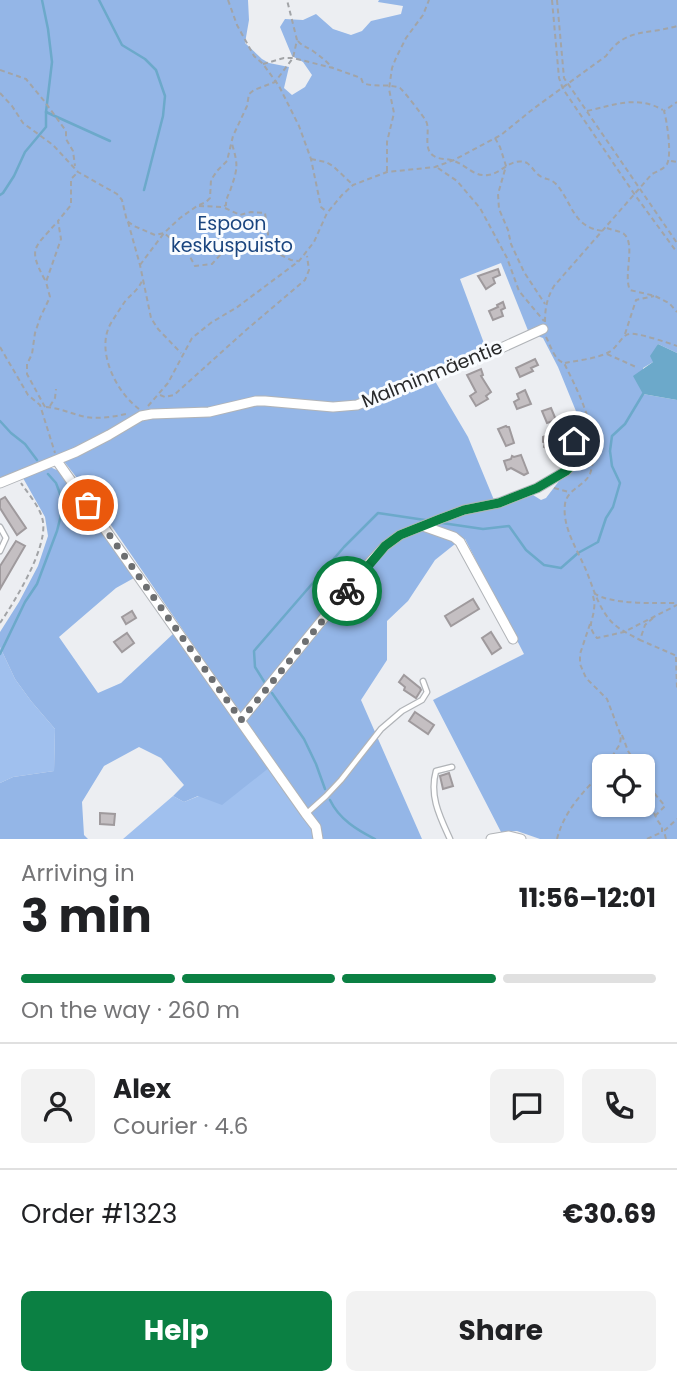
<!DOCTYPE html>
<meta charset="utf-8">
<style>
:root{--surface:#fff;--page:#f2f2f2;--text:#202124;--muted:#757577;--line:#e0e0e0;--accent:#0b8043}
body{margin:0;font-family:Poppins,sans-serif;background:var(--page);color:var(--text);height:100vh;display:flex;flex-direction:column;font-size:26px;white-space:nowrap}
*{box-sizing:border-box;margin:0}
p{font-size:23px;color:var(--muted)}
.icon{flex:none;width:38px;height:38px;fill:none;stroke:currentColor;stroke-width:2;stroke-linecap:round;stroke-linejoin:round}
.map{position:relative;height:839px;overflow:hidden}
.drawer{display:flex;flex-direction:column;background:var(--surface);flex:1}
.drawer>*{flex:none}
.fabs{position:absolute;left:592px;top:754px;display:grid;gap:14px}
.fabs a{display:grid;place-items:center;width:63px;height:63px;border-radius:10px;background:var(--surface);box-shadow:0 2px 5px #0004;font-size:35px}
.pin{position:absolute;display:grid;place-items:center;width:60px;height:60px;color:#fff;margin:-30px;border:4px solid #fff;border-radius:50%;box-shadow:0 2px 7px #0007}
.courier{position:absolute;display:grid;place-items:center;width:70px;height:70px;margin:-35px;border:5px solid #0b8043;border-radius:50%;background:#fff;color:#222;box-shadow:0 2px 9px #0007}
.summary em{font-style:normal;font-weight:700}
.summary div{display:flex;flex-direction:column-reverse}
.summary{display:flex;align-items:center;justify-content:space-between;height:119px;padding:0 21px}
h1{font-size:46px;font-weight:700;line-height:52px}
.bar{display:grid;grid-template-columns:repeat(4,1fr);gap:10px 7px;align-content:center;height:84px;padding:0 21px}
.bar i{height:9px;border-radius:5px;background:var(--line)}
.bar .on{background:var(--accent)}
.bar p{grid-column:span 4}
.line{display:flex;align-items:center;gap:18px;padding:0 21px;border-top:2px solid var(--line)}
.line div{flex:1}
.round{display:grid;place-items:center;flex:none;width:74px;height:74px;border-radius:10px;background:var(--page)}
.primary-button{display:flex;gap:14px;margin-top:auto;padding:14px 21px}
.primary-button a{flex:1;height:80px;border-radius:10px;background:var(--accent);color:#fff;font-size:28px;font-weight:700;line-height:80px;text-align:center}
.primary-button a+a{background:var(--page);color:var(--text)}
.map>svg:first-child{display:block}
.green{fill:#a0c0ee}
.forest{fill:#94b6e7;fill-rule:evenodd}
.water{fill:#6ca9ca}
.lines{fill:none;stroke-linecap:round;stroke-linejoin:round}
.stream{stroke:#6ca9ca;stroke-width:2.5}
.building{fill:#c4bfc2;stroke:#9f9a9d;stroke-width:2}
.service-casing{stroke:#b1b4b8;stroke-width:7}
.minor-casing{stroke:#b1b4b8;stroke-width:11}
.path{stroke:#a2a4a7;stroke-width:2;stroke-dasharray:5 3.5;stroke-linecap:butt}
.service{stroke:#fff;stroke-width:4.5}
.minor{stroke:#fff;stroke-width:9}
.done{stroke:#6d6f71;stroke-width:7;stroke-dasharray:0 12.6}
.route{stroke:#0b8043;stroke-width:9}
.labels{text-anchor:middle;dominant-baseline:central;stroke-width:6;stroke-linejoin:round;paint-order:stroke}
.park-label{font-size:19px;fill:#1a457f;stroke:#f9fcff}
.street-label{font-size:19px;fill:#292a2b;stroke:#f9fcff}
</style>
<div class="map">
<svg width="677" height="839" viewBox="0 0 677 839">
<rect width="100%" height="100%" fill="#eceef2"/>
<!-- green -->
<g class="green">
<path d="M0,647l15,32 16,22 24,28 -1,42 -41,6 -13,6z"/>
<path d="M270,767l43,62 1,10h-191l50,-43 11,6z"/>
</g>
<!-- forest -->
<g class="forest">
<path d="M0,0h248l1,20 -4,23 17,16 7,4 20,4 -5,21 8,7 13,-8 7,-12 -9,-13 -11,-6 -12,-29 5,-8 18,1 13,-6 17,15 18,6 11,-4 9,-10 30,-7 2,-8 -25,-4 1,-2h298v353l-19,-9 -5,18 -10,6v26l34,6v439h-137l-23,-8 -16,1 -68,-132 91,-46 -59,-115 -10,5 -20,16 -27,41 -21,20v39l-26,40 61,139h-101l-33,-56 -197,-287 -32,-41 -59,27zM501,263l28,70 14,5 15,29 22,54 6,37 -27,23 -13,17 -5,2 -8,-5 -21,8 -18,-3 -26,-63 -36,-61 56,-22 -28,-75zM604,766h38v39h-38z"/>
<path d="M50,467l9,4 75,107 -18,10 -57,49 39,56 23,-10 53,-50 96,134 -48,38 -24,-9 -14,6 -11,-6 11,-11 -23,-27 -22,-11 -35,19 -22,36 2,33 4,4h-88v-56l13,-6 41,-6 1,-42 -24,-28 -16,-22 -15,-32v-15l19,-30 19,-36 10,-30 -3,-19 -22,-39z"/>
</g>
<!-- water -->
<path class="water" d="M658,344l19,9v47l-34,-6 -10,-18 20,-14 -3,-6z"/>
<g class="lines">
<!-- stream -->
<g class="stream">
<path d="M99,0l23,45 23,14 11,11 9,26 -2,20 -19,74"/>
<path d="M46,112l64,29"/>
<path d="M0,195l3,-2 11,-17 11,-24 21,-25v-15l6,-50 -4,-33 -6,-29"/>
<path d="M0,421l11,12 14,11 12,16"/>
<path d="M442,523l41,6 26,-3 17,24 18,15 17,3 17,-15 20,-11 8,-24 7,-11 7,-24 -8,-17 -2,-15 2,-15 13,-12 18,-30"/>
<path d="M0,654l25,-52 12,-18 20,-53 4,-16 1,-16 -6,-16 -8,-9"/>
<path d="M265,683l-10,-16 -1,-16 90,-104 34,-34 47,7"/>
<path d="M272,693l32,46 12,25 9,25"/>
<path d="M330,800c9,19 27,30 45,39"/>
</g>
</g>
<!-- building -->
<g class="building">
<path d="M498,269l2,6 -7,3 2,5 -9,6 -8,-13z"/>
<path d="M503,302l2,6 -4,2 2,6 -10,4 -4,-9 9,-4 -1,-2z"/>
<path d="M535,359l3,6 -7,3 2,3 -13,6 -4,-9z"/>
<path d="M481,369l2,6 -2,1 10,16 -5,4 2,3 -12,7 -6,-10 6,-4 -9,-17z"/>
<path d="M525,390l6,14 -14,5 -3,-7 5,-3 -2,-5z"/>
<path d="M551,408l5,12 -9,3 -5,-12z"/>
<path d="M506,426l1,1h2l5,16 -8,3 -8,-17z"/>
<path d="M550,434l1,3 5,3 4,-2 2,6 -4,2 -2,6 -12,-5 1,-4 -2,-1v-5z"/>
<path d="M521,455l7,18 -4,2 -13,-7 -4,2 -3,-9 7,-2 1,-3 2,1z"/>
<path d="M5,497l21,31 -9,7 -17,-27v-8z"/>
<path d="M16,541l9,5 -25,43v-23z"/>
<path d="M473,599l6,10 -28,17 -6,-10z"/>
<path d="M132,611l4,7 -10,6 -4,-7z"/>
<path d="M491,632l10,16 -9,6 -10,-16z"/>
<path d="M127,633l7,10 -12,9 -8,-10z"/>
<path d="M404,675l16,13 1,2 -5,8 -12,-8 1,-3 -6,-5z"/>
<path d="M415,712l19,13 -6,9 -19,-13z"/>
<path d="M449,773l4,13 -10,3 -3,-13z"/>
<path d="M100,813l15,1 -1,11 -14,-1z"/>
</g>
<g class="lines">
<defs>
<g id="service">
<path d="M0,527l6,11 -6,13"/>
<path d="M306,814l20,-18 15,-16 40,-51 21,-18 20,-11 5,-8 -4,-11"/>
<path d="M450,839c-10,-22 -21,-43 -14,-68l16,-4"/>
</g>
<g id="minor">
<path d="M57,461l249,353 10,13 2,12"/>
<path d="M0,483l76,-31 33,-17 32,-19 11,-2 57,-2 47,-11h9l68,6 24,-2 131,-51 55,-25"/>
<path d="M423,526l31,11 6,5 53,97"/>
<path d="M241,720l121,-149 23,-25 15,-11 40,-16 24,-9 35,-7 38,-15 29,-17 8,-8 2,-11 -2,-11 -9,-19"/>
<path d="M491,839l18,-3 12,3"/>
</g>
</defs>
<!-- service casing -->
<use href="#service" class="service-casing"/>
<!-- minor casing -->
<use href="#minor" class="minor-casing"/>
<!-- path -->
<g class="path">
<path d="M228,0l9,25 17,31 9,8 16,22 20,40 12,33 10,48 6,5"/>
<path d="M552,0l7,78 4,11 72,106 41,56"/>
<path d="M557,0l7,78 113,165"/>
<path d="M298,41c4,5 9,6 15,10 7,5 13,10 19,16"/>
<path d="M263,64l21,-6h9l40,10 28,10 2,5c12,5 25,0 37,5 3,2 24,29 26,33 5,10 -4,28 8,35 5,4 14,2 20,5 12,4 20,16 34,14 13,-1 24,-19 39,-12 6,4 9,12 15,14 6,3 9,2 14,7 17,19 16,43 47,47"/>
<path d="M0,70l26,9 19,23 21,29v8l7,12 2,15"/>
<path d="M0,93l12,13 11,17 30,22 25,27 39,22 5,6 5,21 7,5 21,9 9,-2 16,-15 17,-12 9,-4 4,-4 1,-18 6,-9 10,-10 6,-25 14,-30 2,-12 5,-4 21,-8 18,-24 4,-18 -10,-40"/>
<path d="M587,111c28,-6 49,-16 76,-1"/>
<path d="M495,138l5,9 6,19 -8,28 1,15 9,21 3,14 13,28 21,32"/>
<path d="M311,159l15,3 7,4 19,18"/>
<path d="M671,161l6,1"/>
<path d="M438,168l19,13 23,27 27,50 12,33 25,30"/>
<path d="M387,171v-29l7,-29 -5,-24 3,-21 4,-10 10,-20 17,-23 6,-15"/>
<path d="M199,206l24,1 3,-2c0,-8 3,-10 5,-17 7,-20 7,-24 1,-44"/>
<path d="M225,208l15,7 11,-3 14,1 4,29"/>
<path d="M128,222l12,43 11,53 7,11 23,24"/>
<path d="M607,228c5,2 13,3 17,6 12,10 -1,42 6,56l25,6 14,7 8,9"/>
<path d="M140,265l24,-32 24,20 7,13 17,-2 9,-10 28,-13 15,-1 6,3 1,7 20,10 7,1"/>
<path d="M45,280c-18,-33 -10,-32 12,-58"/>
<path d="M545,322c0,-14 2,-24 9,-36l98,-112c6,-3 12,-5 15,-10 5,-9 0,-43 -3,-53l13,-9"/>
<path d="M625,334l11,-34 18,-4"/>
<path d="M546,337c5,9 8,23 18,26 14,28 30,59 29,92 0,7 -1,15 -4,21 -7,11 -22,14 -24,28 -3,23 12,45 21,66 7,17 11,34 23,49 8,10 20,15 31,21"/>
<path d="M0,347l28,48 12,10 15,48"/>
<path d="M607,354l29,13"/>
<path d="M565,363c14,-3 31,-4 44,-11 7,-3 13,-17 20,-18 7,-2 40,9 48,12"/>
<path d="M160,395l5,2 9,-2 71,-64 60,-51 4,-10 -2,-14"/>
<path d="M50,406l5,-8 1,-9"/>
<path d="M148,406l20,-23 24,-45 20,-16 24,-14 63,-47 15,-19 13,-29 15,-18 11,-10 34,-13 48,-5 19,-7 47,-25 32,-26 73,-53c20,-29 42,-21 71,-30"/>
<path d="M45,407l-18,-33v-10l5,-10 3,-21 5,-15 10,-21 -4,-15 15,-43 -3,-18 13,-16v-26l7,-7"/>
<path d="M46,407c14,1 26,7 40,10 13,2 27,0 40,-3"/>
<path d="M139,409c-23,-17 -44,-59 -28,-86 5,-8 10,-16 15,-23 8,-8 12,-10 17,-21"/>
<path d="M554,488l15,4"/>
<path d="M594,593c16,12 63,10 83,10"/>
<path d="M593,596c1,4 2,8 1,13 -1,13 -8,16 3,29l27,-6 53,-27"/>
<path d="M653,618l-8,7 -5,15 37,16"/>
<path d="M0,623c15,-22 47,-74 43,-101 -2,-14 -14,-27 -22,-39"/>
<path d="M590,624l-10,30v10l6,14 21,21 14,37 -1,8 -14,22"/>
<path d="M676,657l1,31"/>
<path d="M622,735l6,16 10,15"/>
<path d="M642,772c7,16 9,44 20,54v6"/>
<path d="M649,787l16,19 -10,10"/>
<path d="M557,839c5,-20 17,-37 31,-52 6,-6 11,-11 16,-17"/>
<path d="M647,839l15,-7"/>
<path d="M666,839l-2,-8 13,-12"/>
</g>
<!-- service -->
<use href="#service" class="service"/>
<!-- minor -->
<use href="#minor" class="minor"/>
</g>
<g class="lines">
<!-- done -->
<path class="done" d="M88,505l153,215 106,-129"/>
<!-- route -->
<path class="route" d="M347,591l38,-45 15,-11 40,-16 24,-9 35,-7 38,-15 29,-17 8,-8 2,-11 -2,-11"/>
</g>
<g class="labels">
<!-- park labels -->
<g class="park-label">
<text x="232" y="223">Espoon<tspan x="232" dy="22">keskuspuisto</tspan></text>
</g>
<!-- street labels -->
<g class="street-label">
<text transform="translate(432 374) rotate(-22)">Malminmäentie</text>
</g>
</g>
</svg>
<div class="fabs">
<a><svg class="icon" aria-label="locate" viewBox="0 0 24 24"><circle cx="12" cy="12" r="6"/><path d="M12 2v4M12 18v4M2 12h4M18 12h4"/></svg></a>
</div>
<div class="pin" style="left:88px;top:505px;background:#ea580c"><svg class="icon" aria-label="bag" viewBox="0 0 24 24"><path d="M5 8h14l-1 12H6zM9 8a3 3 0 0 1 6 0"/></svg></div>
<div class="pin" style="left:574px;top:441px;background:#1f2937"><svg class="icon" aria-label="home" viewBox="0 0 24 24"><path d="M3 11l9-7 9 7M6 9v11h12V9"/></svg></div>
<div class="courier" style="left:347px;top:591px"><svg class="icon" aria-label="bike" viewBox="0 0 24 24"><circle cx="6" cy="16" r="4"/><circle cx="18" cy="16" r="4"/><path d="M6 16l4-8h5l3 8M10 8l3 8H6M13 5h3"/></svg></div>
</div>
<section class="drawer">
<div class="summary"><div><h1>3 min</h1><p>Arriving in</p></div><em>11:56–12:01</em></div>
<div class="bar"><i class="on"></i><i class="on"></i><i class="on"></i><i></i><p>On the way · 260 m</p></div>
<div class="line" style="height:126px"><a class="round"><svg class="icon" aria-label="person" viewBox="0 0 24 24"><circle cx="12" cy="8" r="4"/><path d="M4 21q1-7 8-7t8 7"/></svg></a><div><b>Alex</b><p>Courier · 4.6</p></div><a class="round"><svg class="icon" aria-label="chat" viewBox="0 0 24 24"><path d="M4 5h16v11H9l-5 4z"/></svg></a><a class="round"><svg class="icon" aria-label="phone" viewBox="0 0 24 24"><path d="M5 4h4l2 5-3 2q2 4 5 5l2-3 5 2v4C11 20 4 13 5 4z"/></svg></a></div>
<div class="line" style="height:91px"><div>Order #1323</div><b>€30.69</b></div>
<div class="primary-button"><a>Help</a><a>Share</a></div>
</section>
